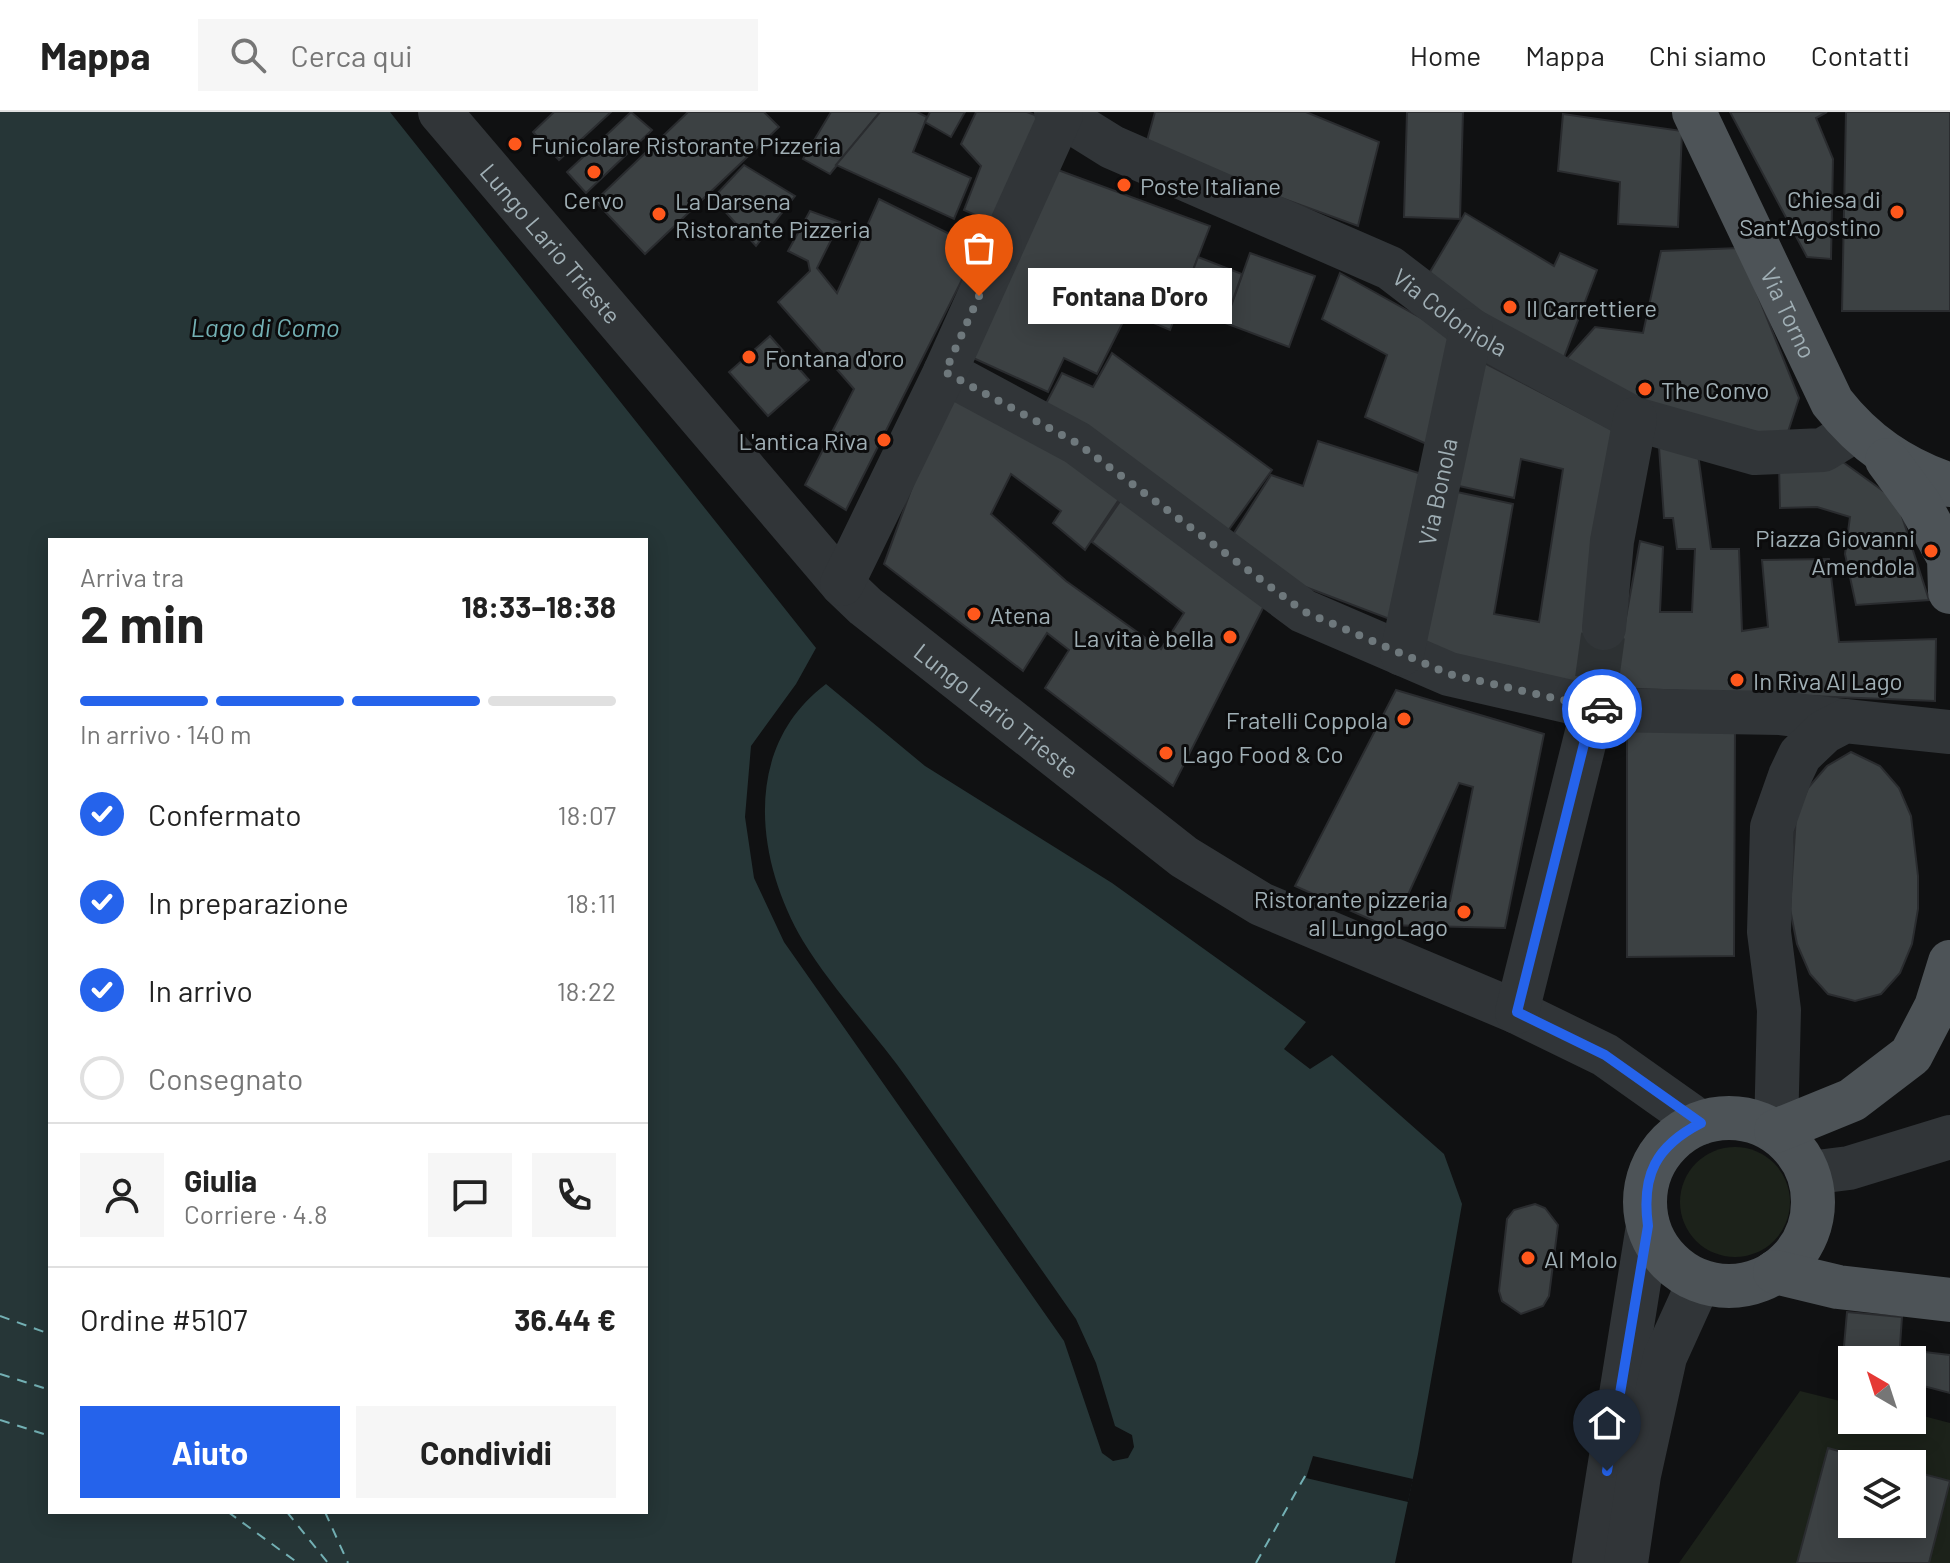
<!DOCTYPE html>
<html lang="it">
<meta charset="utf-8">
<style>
:root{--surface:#fff;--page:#f6f6f6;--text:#222;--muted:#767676;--line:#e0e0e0;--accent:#2563eb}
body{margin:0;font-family:Barlow,sans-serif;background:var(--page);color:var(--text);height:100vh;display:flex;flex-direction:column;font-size:30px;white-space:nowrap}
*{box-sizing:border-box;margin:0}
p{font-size:26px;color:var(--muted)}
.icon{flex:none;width:44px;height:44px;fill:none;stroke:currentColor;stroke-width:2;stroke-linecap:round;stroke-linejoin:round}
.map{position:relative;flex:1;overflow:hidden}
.sheet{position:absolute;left:48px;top:426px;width:600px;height:976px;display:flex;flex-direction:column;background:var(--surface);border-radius:0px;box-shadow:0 4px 20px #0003}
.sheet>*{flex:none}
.needle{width:52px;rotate:321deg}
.fabs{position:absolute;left:1838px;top:1234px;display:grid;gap:16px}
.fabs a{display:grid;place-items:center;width:88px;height:88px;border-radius:0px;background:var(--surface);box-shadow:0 4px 20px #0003;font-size:40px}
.pin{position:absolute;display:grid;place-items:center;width:68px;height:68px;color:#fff;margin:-82px -34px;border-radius:50% 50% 50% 0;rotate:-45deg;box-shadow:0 0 8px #0007}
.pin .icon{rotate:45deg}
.courier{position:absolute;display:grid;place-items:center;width:80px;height:80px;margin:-40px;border:6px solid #2563eb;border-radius:50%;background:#fff;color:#222;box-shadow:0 2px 10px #0007}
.bubble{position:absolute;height:56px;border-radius:0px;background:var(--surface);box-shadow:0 4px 20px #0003;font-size:26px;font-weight:700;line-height:56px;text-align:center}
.headline em{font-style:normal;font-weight:700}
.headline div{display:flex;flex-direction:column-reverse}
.headline{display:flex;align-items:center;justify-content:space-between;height:136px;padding:0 32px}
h1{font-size:52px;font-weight:700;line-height:60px}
.bar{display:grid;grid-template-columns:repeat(4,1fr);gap:12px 8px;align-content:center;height:96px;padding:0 32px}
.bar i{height:10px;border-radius:6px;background:var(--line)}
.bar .active{background:var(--accent)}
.bar p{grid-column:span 4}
.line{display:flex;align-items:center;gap:20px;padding:0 32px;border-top:2px solid var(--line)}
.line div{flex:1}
.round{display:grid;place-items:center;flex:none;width:84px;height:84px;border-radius:0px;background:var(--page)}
ol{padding:0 32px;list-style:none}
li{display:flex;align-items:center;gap:24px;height:88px}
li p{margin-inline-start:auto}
li .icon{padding:8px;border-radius:50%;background:var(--accent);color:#fff;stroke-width:4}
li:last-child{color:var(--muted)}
li i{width:44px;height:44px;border:4px solid var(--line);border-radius:50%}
.button{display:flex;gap:16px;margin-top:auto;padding:16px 32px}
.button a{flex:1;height:92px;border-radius:0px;background:var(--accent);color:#fff;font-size:32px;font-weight:700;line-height:92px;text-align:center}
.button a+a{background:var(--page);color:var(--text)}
header{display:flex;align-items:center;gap:48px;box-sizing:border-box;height:112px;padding:0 40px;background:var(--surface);border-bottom:2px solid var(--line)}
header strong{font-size:38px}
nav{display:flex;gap:44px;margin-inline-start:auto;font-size:28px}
.search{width:560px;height:72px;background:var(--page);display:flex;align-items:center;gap:20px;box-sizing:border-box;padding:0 28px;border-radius:0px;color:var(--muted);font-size:30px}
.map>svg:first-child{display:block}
.green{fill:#1c221a;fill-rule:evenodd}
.water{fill:#263637;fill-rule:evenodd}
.pier{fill:#101112}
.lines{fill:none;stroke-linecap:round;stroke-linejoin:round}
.ferry{stroke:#73b0b4;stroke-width:2;stroke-dasharray:10 8;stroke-linecap:butt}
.building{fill:#3c4143;stroke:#2a2c2f;stroke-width:2;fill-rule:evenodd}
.minor-tunnel{stroke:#2d3133;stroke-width:44;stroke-dasharray:44 22;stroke-linecap:butt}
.minor{stroke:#313538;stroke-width:44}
.major{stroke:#4d5357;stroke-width:44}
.done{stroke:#6e787c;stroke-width:8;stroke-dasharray:0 14.4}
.route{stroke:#2563eb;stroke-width:10}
.poi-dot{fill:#ff581c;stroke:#0c0c0d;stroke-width:3}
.labels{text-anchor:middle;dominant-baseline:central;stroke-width:6;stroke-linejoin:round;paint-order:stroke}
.poi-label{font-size:24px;fill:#a0afb5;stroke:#0c0c0d;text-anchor:start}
.street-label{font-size:24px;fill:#a0afb5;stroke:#0c0c0d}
.water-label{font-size:26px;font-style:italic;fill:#73b0b4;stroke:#0c0c0d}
</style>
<header>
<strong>Mappa</strong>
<div class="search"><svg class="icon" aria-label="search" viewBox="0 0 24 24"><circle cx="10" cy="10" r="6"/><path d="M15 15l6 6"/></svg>Cerca qui</div>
<nav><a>Home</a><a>Mappa</a><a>Chi siamo</a><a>Contatti</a></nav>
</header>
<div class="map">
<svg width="1950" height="1451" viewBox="0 0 1950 1451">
<rect width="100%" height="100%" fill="#101112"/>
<!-- green -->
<g class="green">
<circle cx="1735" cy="1090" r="55"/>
<path d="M1800,1279l52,13v16h60v-7l38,10v140h-271zM1852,1352h60v60h-60z"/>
</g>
<!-- water -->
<path class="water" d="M0,0h390l426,536 -20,36 -45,62 -6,71 9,61 30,64 280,399 38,112 11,8 15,-3 6,-11 -2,-12 -17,-9 -19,-63 -20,-44c-56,-80 -111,-159 -167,-238 -33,-47 -77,-92 -106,-140 -48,-82 -61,-194 23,-257l99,82 187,117 194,139 -22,27 26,20 22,-14 112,99 18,50 -44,250 -23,109h-1395zM50,428h596v972h-596z"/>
<!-- pier -->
<path class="pier" d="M1313,1344l100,23 -5,23 -102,-24z"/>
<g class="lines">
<!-- ferry -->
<g class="ferry">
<path d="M0,1204l50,18"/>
<path d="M0,1262l50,16"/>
<path d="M0,1308l50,16"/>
<path d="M228,1400l70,51"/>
<path d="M287,1400l41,51"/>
<path d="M325,1400l23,51"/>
<path d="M1256,1451l53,-94"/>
</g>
</g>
<!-- building -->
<g class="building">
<path d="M554,0h57l-52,48 -26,-28z"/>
<path d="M631,0l21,18 -66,63 -19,-21z"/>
<path d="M688,0h76l15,15 -134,127 -50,-53z"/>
<path d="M831,0h49l-50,62 -27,-15z"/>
<path d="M880,0h37l10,5 -14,35 58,26 -17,41 -118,-54z"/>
<path d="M930,0h35l-14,25 -26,-15z"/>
<path d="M976,0h51l13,5 -45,107 -31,-14 17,-44 -20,-22z"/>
<path d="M1155,0h151l73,30 -21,84 -213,-78z"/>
<path d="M1407,0h56l-3,107 -56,-2z"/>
<path d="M1730,0h97l-11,6 17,41 -2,100 -24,-2z"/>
<path d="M1846,0h104v199h-108z"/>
<path d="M1563,2l119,17 -4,96 -60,-3 2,-42 -62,-11z"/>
<path d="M744,53l51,31 -39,50 -43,-48z"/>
<path d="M1058,58l152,56 -40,104 -42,-18 -31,62 -33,-16 -16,34 -77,-35z"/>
<path d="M879,87l99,49 -132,262 -41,-25 49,-96 -76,-87 32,-31 -2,-10 -20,-10 22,-40 30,11 -23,46 20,25z"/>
<path d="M1465,101l89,53 6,-13 37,17 -36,95 -137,-83z"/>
<path d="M1739,136l60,150 -14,43 -126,-31 -98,-45 34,-38 48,6 18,-82z"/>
<path d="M1250,141l65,23 -26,71 -64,-24z"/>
<path d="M1198,145l44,17 -14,40 -45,-17z"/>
<path d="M1340,161l117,65 -28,107 -64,-28 22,-62 -65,-36z"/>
<path d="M770,224l39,44 -41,36 -39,-44z"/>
<path d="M1112,241l160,117 -47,65 -185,-120 22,-42 31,14z"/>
<path d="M1473,245l146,76 -39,259 -171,-47 34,-156 70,15 -19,110 45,8 24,-153 -42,-10 -7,39 -69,-15z"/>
<path d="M954,279l168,104 -37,55 -32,-27 8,-12 -50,-37 -20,40 75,67 95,68 23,-36 -92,-71 33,-48 143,104 -95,188 -128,-98 24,-38 -22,-17 -24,38 -139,-107 50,-137z"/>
<path d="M1318,329l113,36 -31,146 -126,-48 -47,-31 44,-69 32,11z"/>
<path d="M1659,335l39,7 13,95h28l3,82 26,-4 -6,-67 67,-1 10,83 97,-3 -1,62 -322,-13 27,-147 23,6 -3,65h32l3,-63h-18l-4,-31h-9z"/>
<path d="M1836,345l61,44 32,99 -73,5 -11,-51 5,-37 -33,-10 -37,1 -1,-44z"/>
<path d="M1396,578l148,44 -39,194 -122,-3 -88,-39zM1459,671l14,4 -23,114 -44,-2z"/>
<path d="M1735,615l-1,229 -107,1v-229z"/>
<path d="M1851,640l29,14 19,22 12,28 7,60v33l-6,35 -12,29 -19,21 -26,7 -27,-7 -18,-20 -13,-30 -7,-35 6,-93 12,-28 19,-22z"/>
<path d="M1535,1092l10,4 13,17 -9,71 -6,10 -22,8 -19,-13 -3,-10 8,-72 7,-9z"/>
<path d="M1847,1200l55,5 -3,43h-47v44l-13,-1z"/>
<path d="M1899,1237l51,6v38l-38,-10v-23h-13z"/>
<path d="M1828,1336l58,16h-34v60h60v-53l38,10 -21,82h-132z"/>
</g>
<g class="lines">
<!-- minor-tunnel -->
<path class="minor-tunnel" d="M1597,567l7,-51"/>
<!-- minor -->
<g class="minor">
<path id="s1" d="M440,0l402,472 23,22 319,251 77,47 256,108 88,43 96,68"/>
<path id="s2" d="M1056,0l56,35 278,121 81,62 164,89 120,34 68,-3 31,-19"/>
<path d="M945,260l132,71 226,168 146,63 157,36 174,3 65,8"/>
<path d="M842,472l103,-212 116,-257"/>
<path d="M1604,516l8,-87 23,-122"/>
<path id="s3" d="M1402,542l69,-324"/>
<path d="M1517,900l70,-280 19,-22"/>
<path d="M1776,1019l3,-121 -10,-78 3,-105 18,-51 10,-21 24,-23 21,-11 105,11"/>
<path d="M1809,1061l40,-5 101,-31"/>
<path d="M1594,1451l54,-337"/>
<path d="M1626,1451l13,-88 26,-118 34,-75"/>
</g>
<!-- major -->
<g class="major">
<path id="s4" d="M1694,0l138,290c32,41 69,66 118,83"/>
<path d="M1887,348l33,45 29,53 1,34"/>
<circle cx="1729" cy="1090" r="84"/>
<path d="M1776,1019l76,-31 59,-45 25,-48 14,-45"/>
<path d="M1775,1160l63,15 112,13"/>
</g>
</g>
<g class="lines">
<!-- done -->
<path class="done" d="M979,184l-34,76 132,71 226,168 146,63 153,35"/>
<!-- route -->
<path class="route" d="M1602,597l4,1 -19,22 -70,280 88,43 96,68c-45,23 -60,52 -53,103l-41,245"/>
</g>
<!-- markers -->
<g class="poi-dot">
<circle cx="515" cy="32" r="8"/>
<circle cx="594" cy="60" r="8"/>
<circle cx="1124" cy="73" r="8"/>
<circle cx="1897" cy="100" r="8"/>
<circle cx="659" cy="102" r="8"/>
<circle cx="1510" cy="195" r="8"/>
<circle cx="749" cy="245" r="8"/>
<circle cx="1645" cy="277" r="8"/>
<circle cx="884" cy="328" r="8"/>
<circle cx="1931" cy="439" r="8"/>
<circle cx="974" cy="502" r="8"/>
<circle cx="1230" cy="525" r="8"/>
<circle cx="1737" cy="568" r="8"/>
<circle cx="1404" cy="607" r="8"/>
<circle cx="1166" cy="641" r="8"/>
<circle cx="1464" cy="800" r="8"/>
<circle cx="1528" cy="1146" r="8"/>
</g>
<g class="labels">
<!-- poi labels -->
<g class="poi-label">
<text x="531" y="32">Funicolare Ristorante Pizzeria</text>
<text x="1140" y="73">Poste Italiane</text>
<text x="1881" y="86" text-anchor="end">Chiesa di<tspan x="1881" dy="28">Sant'Agostino</tspan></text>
<text x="594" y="87" text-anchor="middle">Cervo</text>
<text x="675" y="88">La Darsena<tspan x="675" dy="28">Ristorante Pizzeria</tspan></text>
<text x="1526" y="195">Il Carrettiere</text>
<text x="765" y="245">Fontana d'oro</text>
<text x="1661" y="277">The Convo</text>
<text x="868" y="328" text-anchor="end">L'antica Riva</text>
<text x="1915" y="425" text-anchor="end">Piazza Giovanni<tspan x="1915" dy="28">Amendola</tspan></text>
<text x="990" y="502">Atena</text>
<text x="1214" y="525" text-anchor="end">La vita è bella</text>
<text x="1753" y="568">In Riva Al Lago</text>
<text x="1388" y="607" text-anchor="end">Fratelli Coppola</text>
<text x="1182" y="641">Lago Food &amp; Co</text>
<text x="1448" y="786" text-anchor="end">Ristorante pizzeria<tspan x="1448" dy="28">al LungoLago</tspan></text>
<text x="1544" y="1146">Al Molo</text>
</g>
<!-- street labels -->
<g class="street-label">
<text stroke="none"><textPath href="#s1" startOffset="172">Lungo Lario Trieste</textPath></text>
<text stroke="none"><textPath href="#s2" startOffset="444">Via Coloniola</textPath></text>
<text stroke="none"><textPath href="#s4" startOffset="222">Via Torno</textPath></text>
<text stroke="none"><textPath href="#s3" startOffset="166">Via Bonola</textPath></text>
<text stroke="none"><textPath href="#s1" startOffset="820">Lungo Lario Trieste</textPath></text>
</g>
<!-- water labels -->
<g class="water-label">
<text x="265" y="214">Lago di Como</text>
</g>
</g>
</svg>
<div class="fabs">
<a><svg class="needle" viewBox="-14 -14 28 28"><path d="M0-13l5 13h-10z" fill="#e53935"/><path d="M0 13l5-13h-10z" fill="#767676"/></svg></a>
<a><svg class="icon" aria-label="layers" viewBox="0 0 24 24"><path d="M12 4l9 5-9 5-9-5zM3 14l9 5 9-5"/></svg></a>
</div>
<div class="pin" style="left:979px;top:184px;background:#ea580c"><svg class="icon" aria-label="bag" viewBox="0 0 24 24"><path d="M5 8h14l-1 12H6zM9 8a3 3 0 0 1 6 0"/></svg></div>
<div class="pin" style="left:1607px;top:1359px;background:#1f2937"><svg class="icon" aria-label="home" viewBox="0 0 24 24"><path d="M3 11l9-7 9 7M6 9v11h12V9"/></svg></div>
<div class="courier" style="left:1602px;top:597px"><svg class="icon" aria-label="car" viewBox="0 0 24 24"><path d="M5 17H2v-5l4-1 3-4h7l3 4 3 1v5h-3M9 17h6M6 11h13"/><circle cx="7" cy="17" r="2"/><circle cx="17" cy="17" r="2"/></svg></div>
<div class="bubble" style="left:1028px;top:156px;width:204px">Fontana D'oro</div>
<section class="sheet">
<div class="headline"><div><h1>2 min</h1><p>Arriva tra</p></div><em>18:33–18:38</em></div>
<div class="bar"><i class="active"></i><i class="active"></i><i class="active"></i><i></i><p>In arrivo · 140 m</p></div>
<ol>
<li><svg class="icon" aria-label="check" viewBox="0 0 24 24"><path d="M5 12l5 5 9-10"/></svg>Confermato<p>18:07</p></li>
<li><svg class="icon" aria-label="check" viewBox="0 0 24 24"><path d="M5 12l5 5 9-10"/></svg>In preparazione<p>18:11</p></li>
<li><svg class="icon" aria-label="check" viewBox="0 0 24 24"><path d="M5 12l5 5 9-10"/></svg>In arrivo<p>18:22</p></li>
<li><i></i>Consegnato</li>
</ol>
<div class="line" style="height:144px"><a class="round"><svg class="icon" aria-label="person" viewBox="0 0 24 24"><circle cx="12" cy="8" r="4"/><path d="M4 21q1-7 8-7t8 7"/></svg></a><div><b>Giulia</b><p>Corriere · 4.8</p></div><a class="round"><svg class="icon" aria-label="chat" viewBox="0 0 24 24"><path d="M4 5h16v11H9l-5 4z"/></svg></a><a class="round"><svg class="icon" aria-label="phone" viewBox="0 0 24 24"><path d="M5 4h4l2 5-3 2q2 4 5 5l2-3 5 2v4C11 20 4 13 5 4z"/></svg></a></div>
<div class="line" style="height:104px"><div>Ordine #5107</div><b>36.44 €</b></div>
<div class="button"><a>Aiuto</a><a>Condividi</a></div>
</section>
</div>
